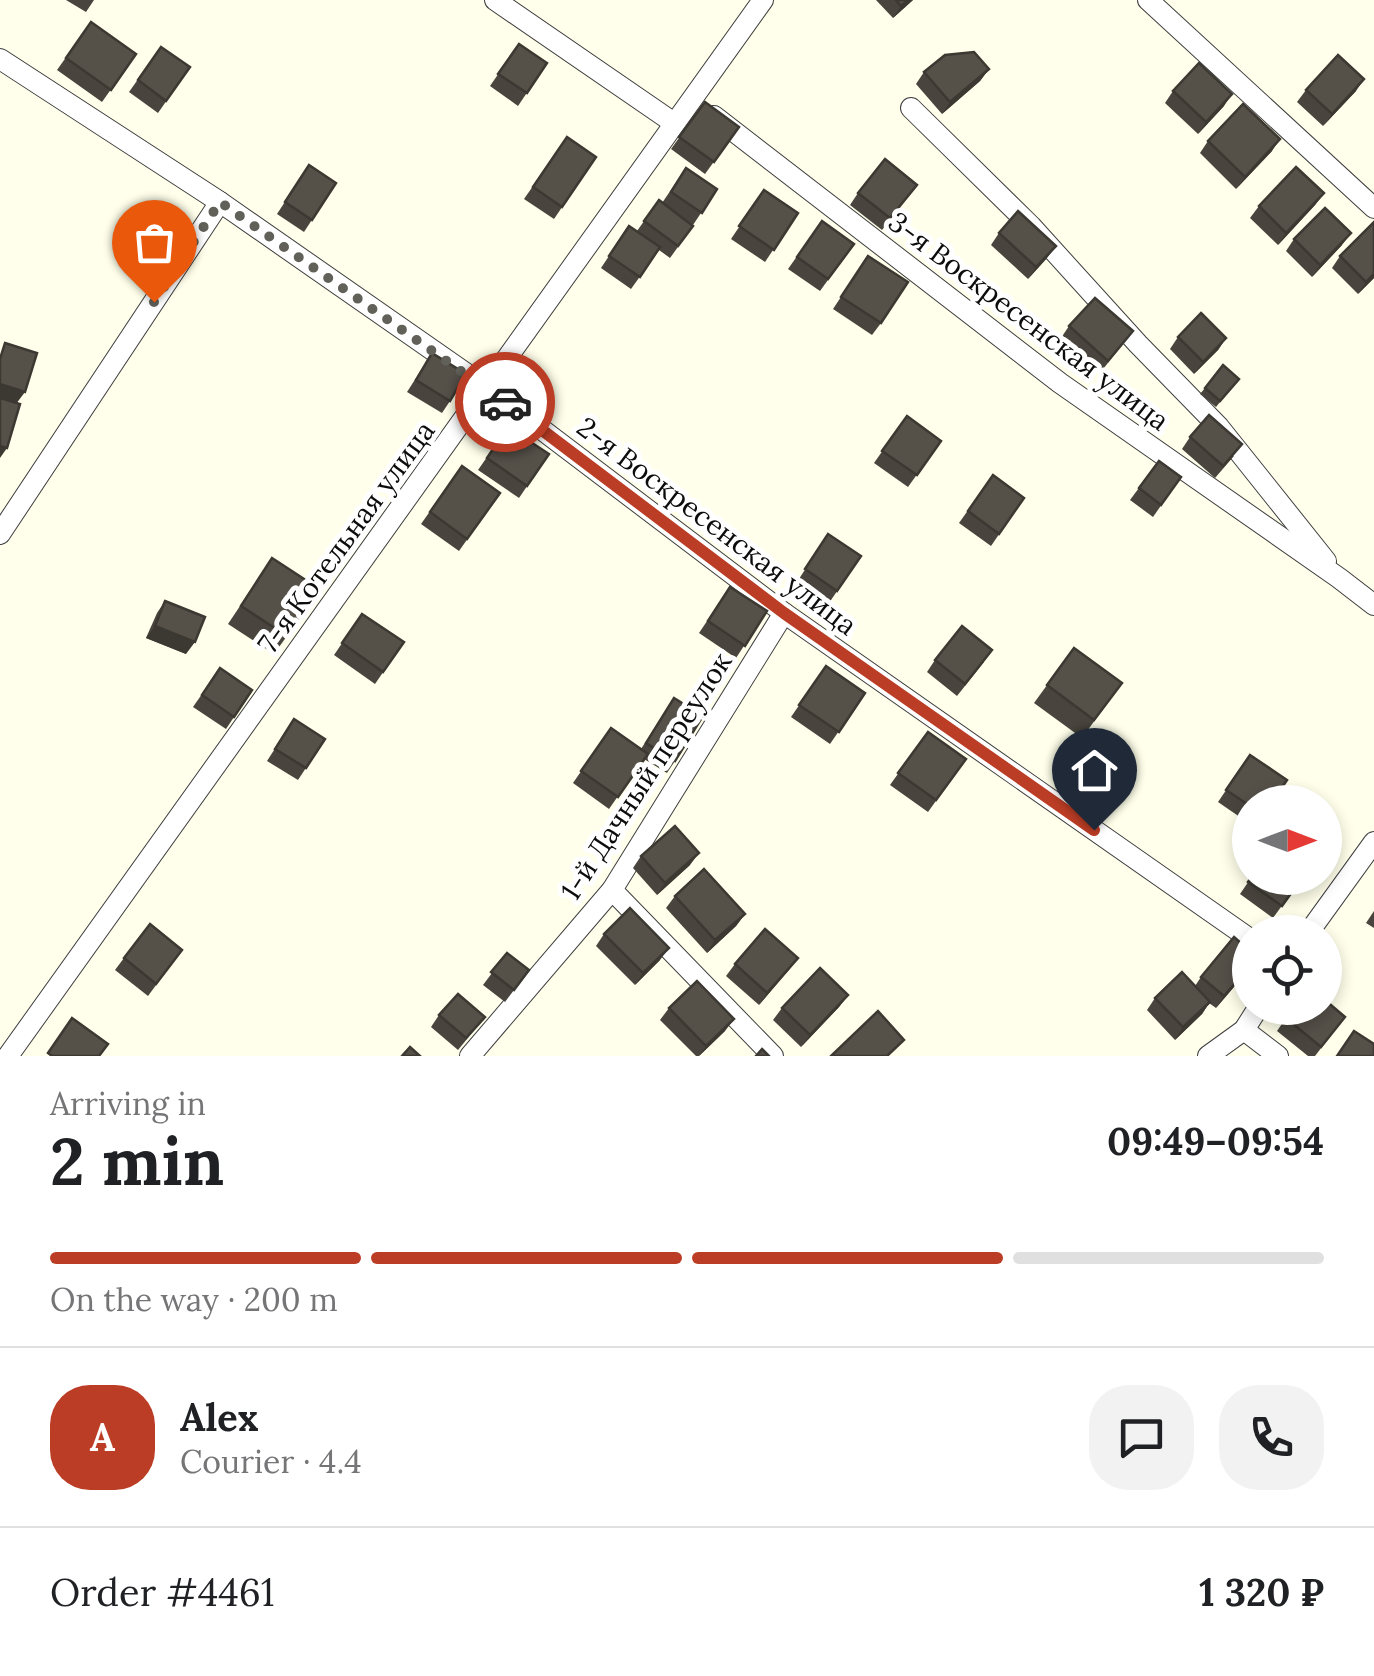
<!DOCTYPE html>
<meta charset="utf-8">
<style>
:root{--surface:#fff;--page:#f2f2f2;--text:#202124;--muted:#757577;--line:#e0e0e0;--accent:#bb3d25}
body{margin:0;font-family:Lora,serif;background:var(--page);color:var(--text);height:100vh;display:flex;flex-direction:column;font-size:38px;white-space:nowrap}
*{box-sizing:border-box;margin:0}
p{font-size:32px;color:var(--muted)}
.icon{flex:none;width:55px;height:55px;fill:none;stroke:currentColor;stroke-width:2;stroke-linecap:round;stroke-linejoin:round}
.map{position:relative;height:1056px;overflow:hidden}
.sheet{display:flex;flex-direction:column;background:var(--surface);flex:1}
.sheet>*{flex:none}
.needle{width:65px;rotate:90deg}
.controls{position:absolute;left:1232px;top:785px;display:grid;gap:20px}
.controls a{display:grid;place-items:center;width:110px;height:110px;border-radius:50%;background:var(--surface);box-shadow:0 5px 15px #0003;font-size:50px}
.pin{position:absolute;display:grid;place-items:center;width:85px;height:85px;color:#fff;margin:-102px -42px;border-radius:50% 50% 50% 0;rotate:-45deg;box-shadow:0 0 10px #0007}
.pin .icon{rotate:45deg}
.courier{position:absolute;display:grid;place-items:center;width:100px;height:100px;margin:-50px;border:8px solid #bb3d25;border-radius:50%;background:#fff;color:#222;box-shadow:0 2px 12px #0007}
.summary em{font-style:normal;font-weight:800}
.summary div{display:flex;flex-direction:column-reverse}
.summary{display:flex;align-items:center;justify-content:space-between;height:170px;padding:0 50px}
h1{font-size:65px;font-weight:800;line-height:75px}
.bar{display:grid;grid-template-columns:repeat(4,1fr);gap:15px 10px;align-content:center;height:120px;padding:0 50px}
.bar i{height:12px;border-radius:8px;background:var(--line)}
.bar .selected{background:var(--accent)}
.bar p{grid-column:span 4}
.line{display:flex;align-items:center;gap:25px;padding:0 50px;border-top:2px solid var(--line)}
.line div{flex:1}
.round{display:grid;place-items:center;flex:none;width:105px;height:105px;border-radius:40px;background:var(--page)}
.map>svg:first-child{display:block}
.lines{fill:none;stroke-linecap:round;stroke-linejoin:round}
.minor-casing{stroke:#3f3f3f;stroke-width:22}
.minor{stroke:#fff;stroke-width:20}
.wall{fill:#49453e}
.shaded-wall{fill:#3c3832}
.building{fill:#555048;stroke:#3c3832;stroke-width:2.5}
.done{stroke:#61615a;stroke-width:10;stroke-dasharray:0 18}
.route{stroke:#bb3d25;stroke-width:12}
.labels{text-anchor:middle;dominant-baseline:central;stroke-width:10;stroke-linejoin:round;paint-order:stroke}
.street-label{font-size:28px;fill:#0c0c0c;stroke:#fff}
</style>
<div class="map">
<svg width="1374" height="1056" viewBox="0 0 1374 1056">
<rect width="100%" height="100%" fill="#ffffeb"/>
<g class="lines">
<defs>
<g id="minor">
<path d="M495,0l179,123"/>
<path d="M1148,0l226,208"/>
<path d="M0,59l220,143 267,186 297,225 466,326"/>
<path d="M911,108l120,118 107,118 81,83 107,134"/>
<path d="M714,116l346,267 279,195 35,27"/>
<path d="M0,534l220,-332"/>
<path d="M612,890l161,166"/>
<path d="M1309,932l65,-90"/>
<path d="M1244,1030l34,26"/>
<path d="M8,1056l755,-1056"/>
<path d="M470,1056l142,-166 172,-277"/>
<path d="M1208,1056l36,-26 14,-22"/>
</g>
</defs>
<!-- minor casing -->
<use href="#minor" class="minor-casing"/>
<!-- minor -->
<use href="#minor" class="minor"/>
</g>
<!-- wall -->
<g class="wall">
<path d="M66,0h28l-8,12z"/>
<path d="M876,0h37l-20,18z"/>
<path d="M91,22l45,32 -34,48 -45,-32z"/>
<path d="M519,44l28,19 -29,43 -28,-20z"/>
<path d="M161,47l29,20 -32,46 -29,-21z"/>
<path d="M989,69l-9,12 -38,33 -26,-30 8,-12z"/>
<path d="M1306,90l50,1 -33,35 -26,-24z"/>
<path d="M1173,91l51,15 -26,28 -33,-31z"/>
<path d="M705,102l34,25 -34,47 -34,-25z"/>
<path d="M567,137l29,20 -42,62 -30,-20z"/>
<path d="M1208,141l64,10 -36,38 -36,-36z"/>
<path d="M309,165l27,18 -32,49 -27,-18z"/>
<path d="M686,168l31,21 -24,36 -18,-12 18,13 -23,32 -11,-8 -28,39 -30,-21 28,-42 8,5 22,-31 3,3z"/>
<path d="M917,185l-35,45 -32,-25 8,-12z"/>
<path d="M764,190l34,23 -33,49 -34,-23z"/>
<path d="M1324,193l-9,12 -37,40 -28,-27 9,-12z"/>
<path d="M822,221l32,23 -34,47 -32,-22z"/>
<path d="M1374,222v56l-16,16 -26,-26 8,-12z"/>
<path d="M999,233l48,25 -19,21 -37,-34z"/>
<path d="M1294,239l48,6 -30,32 -26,-26z"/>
<path d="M868,256l13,67 -9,12 -39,-26z"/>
<path d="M1069,326l64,5 -33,42 -39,-35z"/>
<path d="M1178,337l48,1 -8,12 -24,24 -24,-25z"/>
<path d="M432,353l18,48 -8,12 -35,-21z"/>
<path d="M1239,379l-23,28 -16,-13 5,-6z"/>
<path d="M907,416l34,25 -33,46 -34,-24z"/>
<path d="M508,427l41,27 -30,44 -41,-28z"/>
<path d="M1190,437l44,19 -19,22 -33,-29z"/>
<path d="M1159,461l22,16 -28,40 -23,-17z"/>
<path d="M462,466l38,27 -41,58 -38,-27z"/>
<path d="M993,475l31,23 -33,48 -32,-23z"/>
<path d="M828,534l33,22 -32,47 -32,-21z"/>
<path d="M272,558l15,78 -13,18 -46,-30z"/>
<path d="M730,587l37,24 -31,47 -37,-25z"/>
<path d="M165,601l21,53 -40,-16 11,-25z"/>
<path d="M362,614l42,28 -29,42 -41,-29z"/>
<path d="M1074,648l48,35 -40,55 -48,-35z"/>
<path d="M935,660l49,2 -27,34 -30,-24z"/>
<path d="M826,666l39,27 -35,51 -39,-27z"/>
<path d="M220,668l14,49 -8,12 -33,-22z"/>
<path d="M674,698l1,63 -8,12 -23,-14 -35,50 -36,-26 38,-55 30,21z"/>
<path d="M294,719l31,20 -27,41 -31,-19z"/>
<path d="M928,732l38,27 -38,53 -38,-27z"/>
<path d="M1250,755v69l-32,-22z"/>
<path d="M641,856l49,9 -33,30 -24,-27z"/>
<path d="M1251,878h51l-29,40 -33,-24z"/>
<path d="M675,896l70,18 -9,12 -29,27 -41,-45z"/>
<path d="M1374,911v17l-8,-5z"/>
<path d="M604,934l56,26 -25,25 -39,-39z"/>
<path d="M182,950l-34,46 -33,-26 9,-12z"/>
<path d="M507,953l22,17 -24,32 -22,-17z"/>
<path d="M798,958l-39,47 -33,-29 9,-12z"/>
<path d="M1250,968l-34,40 -7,-5 -7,11 -27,26 -28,-30 8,-12 40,-12 6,-9z"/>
<path d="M848,995l-9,12 -38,40 -28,-27 9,-12z"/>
<path d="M669,1008l56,23 -26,25h-3l-36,-36z"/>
<path d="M439,1015l46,2 -27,33 -27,-23z"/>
<path d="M1345,1017l-30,39h-7l-31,-25 9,-13z"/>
</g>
<!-- shaded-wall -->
<g class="shaded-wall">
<path d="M908,0h5l-20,18 8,-12z"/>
<path d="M989,69l-9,12 -38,33 8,-12z"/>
<path d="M1364,79l-8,12 -33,35 9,-12z"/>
<path d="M1232,94l-8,12 -26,28 8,-12z"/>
<path d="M1280,139l-8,12 -36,38 9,-12z"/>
<path d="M1324,193l-9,12 -37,40 8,-12z"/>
<path d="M1351,233l-9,12 -30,32 8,-12z"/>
<path d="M1056,246l-9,12 -19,21 8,-12z"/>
<path d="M1374,274v4l-16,16 8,-12z"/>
<path d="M1226,338l-8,12 -24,24 9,-12z"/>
<path d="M0,384l25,8 -9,12 -16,-5z"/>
<path d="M0,446l7,2 -7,10z"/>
<path d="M155,626l40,16 -9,12 -40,-16z"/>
<path d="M699,853l-9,12 -33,30 8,-12z"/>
<path d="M745,914l-9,12 -29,27 8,-13z"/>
<path d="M669,948l-9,12 -25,25 8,-12z"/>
<path d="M798,958l-9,12 -30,35 8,-12z"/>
<path d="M1250,966v2l-34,40 8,-12z"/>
<path d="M848,995l-9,12 -38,40 9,-12z"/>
<path d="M1210,1002l-8,12 -27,26 8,-13z"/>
<path d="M734,1019l-9,12 -26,25 7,-10z"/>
</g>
<!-- building -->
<g class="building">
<path d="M896,0h12l-7,6z"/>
<path d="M91,22l45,32 -25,36 -45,-32z"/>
<path d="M519,44l28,19 -20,30 -29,-19z"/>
<path d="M161,47l29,20 -24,34 -28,-21z"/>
<path d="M974,52l15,17 -39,33 -26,-30 21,-17z"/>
<path d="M1338,55l26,24 -32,35 -26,-24z"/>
<path d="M1199,63l33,31 -26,28 -33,-31z"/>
<path d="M705,102l34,25 -25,35 -35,-25z"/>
<path d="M1243,104l37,35 -35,38 -37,-36z"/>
<path d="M567,137l29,20 -34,50 -29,-20z"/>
<path d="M885,159l32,26 -27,33 -32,-25z"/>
<path d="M309,165l27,18 -24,37 -27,-18z"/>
<path d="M1296,167l28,26 -38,40 -27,-27z"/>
<path d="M686,168l31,21 -15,24 -31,-21z"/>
<path d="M764,190l34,23 -24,37 -35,-24z"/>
<path d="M659,200l34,26 -15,20 -34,-25z"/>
<path d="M1325,208l26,25 -31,32 -26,-26z"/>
<path d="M1018,211l38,35 -20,21 -37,-34z"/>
<path d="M822,221l32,23 -26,35 -31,-22z"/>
<path d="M1374,222v52l-8,8 -26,-26z"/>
<path d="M629,226l31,21 -20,30 -31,-21z"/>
<path d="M868,256l40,26 -27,41 -40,-26z"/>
<path d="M1095,298l38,33 -25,30 -39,-35z"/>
<path d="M1201,313l25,25 -23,24 -25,-25z"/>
<path d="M5,343l32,10 -12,39 -25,-8v-25z"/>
<path d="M432,353l34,21 -16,27 -34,-21z"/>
<path d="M1223,365l16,14 -19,22 -15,-13z"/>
<path d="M0,398l20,6 -13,44 -7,-2z"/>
<path d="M1209,415l33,29 -19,22 -33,-29z"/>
<path d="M907,416l34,25 -24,34 -35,-24z"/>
<path d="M508,427l41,27 -22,32 -40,-28z"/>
<path d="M1159,461l22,16 -20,28 -22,-17z"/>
<path d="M462,466l38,27 -33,46 -37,-27z"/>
<path d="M993,475l31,23 -25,36 -31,-23z"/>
<path d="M828,534l33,22 -24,35 -32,-22z"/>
<path d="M272,558l46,30 -31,48 -46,-30z"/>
<path d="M730,587l37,24 -22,35 -37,-25z"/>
<path d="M165,601l40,16 -10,25 -40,-16z"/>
<path d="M362,614l42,28 -21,30 -41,-29z"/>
<path d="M962,626l30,24 -27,34 -30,-24z"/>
<path d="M1074,648l48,35 -28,37 -47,-35z"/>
<path d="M826,666l39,27 -26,39 -40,-27z"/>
<path d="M220,668l32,22 -18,27 -32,-22z"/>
<path d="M674,698l29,18 -28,45 -29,-18z"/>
<path d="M294,719l31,20 -19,29 -31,-19z"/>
<path d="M611,728l37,26 -30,43 -37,-26z"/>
<path d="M928,732l38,27 -30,41 -38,-27z"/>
<path d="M1250,755l37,25 -15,22h-22v4l-24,-16z"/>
<path d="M675,826l24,27 -34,30 -24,-27z"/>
<path d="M704,869l41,45 -30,26 -40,-44z"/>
<path d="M1251,878h51l-20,28 -34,-24z"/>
<path d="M630,908l39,40 -26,25 -39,-39z"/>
<path d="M150,924l32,26 -26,34 -32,-26z"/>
<path d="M765,929l33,29 -31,35 -32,-29z"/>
<path d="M1234,937l16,14v15l-26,30 -23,-19z"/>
<path d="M507,953l22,17 -15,20 -23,-18z"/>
<path d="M820,968l28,27 -38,40 -28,-27z"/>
<path d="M1182,972l28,30 -27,25 -28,-29z"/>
<path d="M697,981l37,38 -28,27 -37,-38z"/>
<path d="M458,994l27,23 -19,21 -27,-23z"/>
<path d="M1325,1000l20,17 -24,30 -35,-29 9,-10h30z"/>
<path d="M878,1011l26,29 -17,16h-56z"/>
<path d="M72,1018l36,26 -9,12h-47l-4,-3z"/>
<path d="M1354,1031l20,13v12h-37z"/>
<path d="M410,1047l10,9h-18z"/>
<path d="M762,1049l7,7h-13z"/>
</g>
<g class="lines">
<!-- done -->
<path class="done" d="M154,302l66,-100 285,200"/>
<!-- route -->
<path class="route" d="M505,402l279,211 310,217"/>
</g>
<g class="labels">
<!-- street labels -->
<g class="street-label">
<text transform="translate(1029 321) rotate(37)">3-я Воскресенская улица</text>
<text transform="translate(717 526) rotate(37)">2-я Воскресенская улица</text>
<text transform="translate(346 537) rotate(-54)">7-я Котельная улица</text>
<text transform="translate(646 776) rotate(-57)">1-й Дачный переулок</text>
</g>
</g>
</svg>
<div class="controls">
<a><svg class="needle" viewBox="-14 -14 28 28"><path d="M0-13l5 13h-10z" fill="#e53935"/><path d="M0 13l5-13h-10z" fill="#757577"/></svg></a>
<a><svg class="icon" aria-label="locate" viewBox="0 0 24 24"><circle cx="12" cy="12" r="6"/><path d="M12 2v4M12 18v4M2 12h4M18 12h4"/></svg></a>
</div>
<div class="pin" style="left:154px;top:302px;background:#ea580c"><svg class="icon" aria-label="bag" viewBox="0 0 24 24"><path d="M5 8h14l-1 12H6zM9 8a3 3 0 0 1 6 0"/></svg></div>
<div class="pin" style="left:1094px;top:830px;background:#1f2937"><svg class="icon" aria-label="home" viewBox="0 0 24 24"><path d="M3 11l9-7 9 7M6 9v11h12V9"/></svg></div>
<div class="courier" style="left:505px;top:402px"><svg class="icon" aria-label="car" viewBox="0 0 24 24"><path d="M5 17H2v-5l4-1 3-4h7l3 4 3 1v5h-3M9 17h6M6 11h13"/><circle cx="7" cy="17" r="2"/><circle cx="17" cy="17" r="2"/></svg></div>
</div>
<section class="sheet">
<div class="summary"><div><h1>2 min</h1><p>Arriving in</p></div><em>09:49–09:54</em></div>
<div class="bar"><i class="selected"></i><i class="selected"></i><i class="selected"></i><i></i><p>On the way · 200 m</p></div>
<div class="line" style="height:180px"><b class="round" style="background:var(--accent);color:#fff">A</b><div><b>Alex</b><p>Courier · 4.4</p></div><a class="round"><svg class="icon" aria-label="chat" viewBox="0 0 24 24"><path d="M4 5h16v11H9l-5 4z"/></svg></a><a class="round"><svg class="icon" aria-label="phone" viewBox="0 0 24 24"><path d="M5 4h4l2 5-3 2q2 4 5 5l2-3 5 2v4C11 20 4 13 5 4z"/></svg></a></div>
<div class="line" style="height:130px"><div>Order #4461</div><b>1 320 ₽</b></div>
</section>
